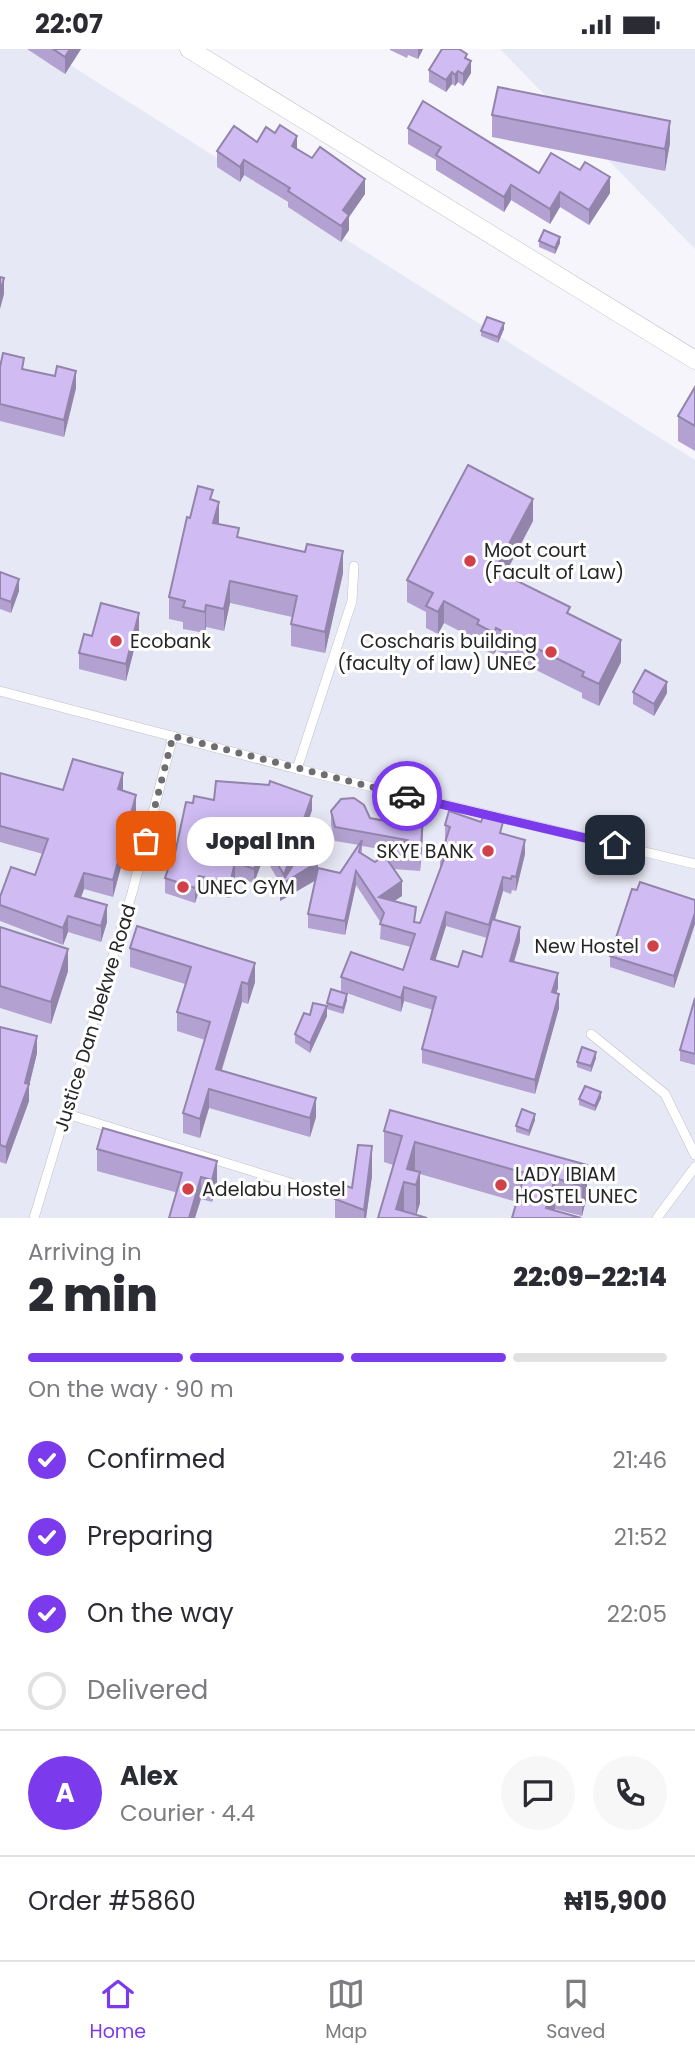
<!DOCTYPE html>
<meta charset="utf-8">
<style>
:root{--surface:#fff;--page:#f7f7f7;--text:#2b2b33;--muted:#7c7c81;--line:#e1e1e2;--accent:#7c3aed}
body{margin:0;font-family:Poppins,sans-serif;background:var(--page);color:var(--text);height:100vh;display:flex;flex-direction:column;font-size:26px;white-space:nowrap}
*{box-sizing:border-box;margin:0}
p{font-size:23px;color:var(--muted)}
.icon{flex:none;width:38px;height:38px;fill:none;stroke:currentColor;stroke-width:2;stroke-linecap:round;stroke-linejoin:round}
.map{position:relative;height:1169px;overflow:hidden}
.side{display:flex;flex-direction:column;background:var(--surface);flex:1}
.side>*{flex:none}
.pin{position:absolute;display:grid;place-items:center;width:60px;height:60px;color:#fff;margin:-30px;border-radius:14px;box-shadow:0 4px 10px #0006}
.courier{position:absolute;display:grid;place-items:center;width:70px;height:70px;margin:-35px;border:5px solid #7c3aed;border-radius:50%;background:#fff;color:#222;box-shadow:0 2px 9px #0007}
.bubble{position:absolute;height:49px;border-radius:24px;background:var(--surface);box-shadow:0 4px 18px #0003;font-size:23px;font-weight:800;line-height:49px;text-align:center}
.overview em{font-style:normal;font-weight:800}
.overview div{display:flex;flex-direction:column-reverse}
.overview{display:flex;align-items:center;justify-content:space-between;height:119px;padding:0 28px}
h1{font-size:46px;font-weight:800;line-height:52px}
.bar{display:grid;grid-template-columns:repeat(4,1fr);gap:10px 7px;align-content:center;height:84px;padding:0 28px}
.bar i{height:9px;border-radius:5px;background:var(--line)}
.bar .selected{background:var(--accent)}
.bar p{grid-column:span 4}
.line{display:flex;align-items:center;gap:18px;padding:0 28px;border-top:2px solid var(--line)}
.line div{flex:1}
.round{display:grid;place-items:center;flex:none;width:74px;height:74px;border-radius:37px;background:var(--page)}
ol{padding:0 28px;list-style:none}
li{display:flex;align-items:center;gap:21px;height:77px}
li p{margin-inline-start:auto}
li .icon{padding:7px;border-radius:50%;background:var(--accent);color:#fff;stroke-width:4}
li:last-child{color:var(--muted)}
li i{width:38px;height:38px;border:4px solid var(--line);border-radius:50%}
.status{display:flex;justify-content:space-between;align-items:center;height:49px;padding:0 35px;background:var(--surface);direction:ltr}
.status svg{height:19px;fill:currentColor}
.dock{display:flex;justify-content:space-around;align-items:center;height:98px;border-top:2px solid var(--line);background:var(--surface);font-size:19px;color:var(--muted)}
.dock a{display:grid;justify-items:center;gap:4px}
.dock .selected{color:var(--accent)}
.map>svg:first-child{display:block}
.built{fill:#e7e8f5}
.lines{fill:none;stroke-linecap:round;stroke-linejoin:round}
.lane-casing{stroke:#bfbfc4;stroke-width:10}
.street-casing{stroke:#bfbfc4;stroke-width:19}
.lane{stroke:#fff;stroke-width:9}
.street{stroke:#fff;stroke-width:18}
.wall{fill:#b3a2d1;fill-rule:evenodd}
.shaded-wall{fill:#9284aa}
.building{fill:#d0bcf3;stroke:#9284aa;stroke-width:2}
.done{stroke:#6e6e72;stroke-width:7;stroke-dasharray:0 12.6}
.route{stroke:#7c3aed;stroke-width:9}
.poi-dot{fill:#d14149;stroke:#fff;stroke-width:2.5}
.labels{text-anchor:middle;dominant-baseline:central;stroke-width:6;stroke-linejoin:round;paint-order:stroke}
.poi-label{font-size:19px;fill:#262628;stroke:#fff;text-anchor:start}
.street-label{font-size:19px;fill:#262628;stroke:#fff}
</style>
<div class="status"><b>22:07</b><svg viewBox="0 0 49 12"><path d="M0 12V9h3v3zM5 12V6h3v6zM10 12V3h3v9zM15 12V0h3v12zM26 1h20v11H26zM47 4h2v5h-2z"/></svg></div>
<div class="map">
<svg width="695" height="1169" viewBox="0 0 695 1169">
<rect width="100%" height="100%" fill="#f5f5fb"/>
<!-- built -->
<g class="built">
<path d="M0,0h45l650,411v758h-695z"/>
<path d="M500,0h195v200z"/>
</g>
<g class="lines">
<defs>
<g id="lane">
<path d="M0,642l297,78 398,95"/>
<path d="M297,720l55,-168 2,-35"/>
<path d="M591,985l74,60 30,61"/>
<path d="M67,1065l243,75"/>
<path d="M34,1169l98,-325 41,-157"/>
<path d="M657,1169l38,-51"/>
</g>
<path id="street" d="M189,0l506,311"/>
</defs>
<!-- lane casing -->
<use href="#lane" class="lane-casing"/>
<!-- street casing -->
<use href="#street" class="street-casing"/>
<!-- lane -->
<use href="#lane" class="lane"/>
<!-- street -->
<use href="#street" class="street"/>
</g>
<!-- wall -->
<g class="wall">
<path d="M27,0h54l-16,25z"/>
<path d="M390,0h33l-5,10 -10,-4 -1,3 -17,-8z"/>
<path d="M467,10l4,14 -8,13 -5,-4 -3,4 -3,-2 -6,8 -17,-10v-12z"/>
<path d="M492,66l178,28 -5,28 -173,-34z"/>
<path d="M408,79l131,45 71,20 -21,32 -29,-18 -10,17 -39,-24 -7,12 -68,-42v-10l-28,-16z"/>
<path d="M257,93l40,7 68,45 -16,23v13l-8,12 -53,-35v-5l-44,-27 -4,7 -23,-15v-16z"/>
<path d="M539,192l21,2 -5,11 -16,-7z"/>
<path d="M504,280l-6,14 -17,-7v-5z"/>
<path d="M0,318l24,2 31,7 21,12 -12,49 -64,-16z"/>
<path d="M695,338v64l-17,-10v-25z"/>
<path d="M213,451l5,24 21,14 104,35 -18,80 -34,-7v-22l1,-7 -62,-14 -6,28 -18,-4 -1,6 -22,-4v-7l-14,-3v-22l21,-79z"/>
<path d="M533,472l-28,54 65,40 51,47 -22,44 -17,-8v-5l-86,-43 -2,5 -17,-9v-6l-33,-17 -6,11 -12,-6v-16l-19,-10v-22z"/>
<path d="M0,523l19,19 -8,22 -11,-4z"/>
<path d="M139,581l-13,51 -47,-12v-16l13,-17z"/>
<path d="M633,643l34,1 -13,23 -21,-12z"/>
<path d="M0,724l63,17 59,1 14,20 -23,86 -29,-8 -3,9 26,24 -6,20 -33,-10 -5,13 -63,-24v-24l35,-22 8,-21 -43,-12z"/>
<path d="M214,751l98,10 -19,54 47,9 19,-28 -24,-4 -4,-16v-14l39,7 53,15 -3,38 -27,-2 9,27 -8,5 22,21 4,1 20,-55v-10l6,-18 -1,-1v-14l58,9 22,20 -9,37 -4,-1 -1,4 -8,-3 -8,29 25,21 -6,21 44,26 -2,5 3,15 -24,86 -113,-31v-14l11,-39 -29,-9 -3,11 -60,-21v-14l62,-7 8,-23 -31,-8 1,-16 -25,-38 -11,50 -37,-7v-14l7,-34 -35,21v-18l-16,-27 -10,27 -19,-6 -5,21 -31,-7 -4,12 -30,-10v-15l9,-20 19,-55zM362,797l29,5 -5,3v5l-11,3 -13,-8zM446,877l41,12 -5,19 -24,10 -23,-6z"/>
<path d="M637,841l58,10 -21,88 -64,-21v-11z"/>
<path d="M0,878l68,44 -17,53 -51,-16z"/>
<path d="M130,899l125,34 -7,22 -6,-2 -20,68 94,47 -6,20 -101,-29 -9,30 -17,-5v-20l22,-73 -28,-9v-19l8,-28 -55,-17z"/>
<path d="M695,949v67l-15,-4v-11z"/>
<path d="M347,951l-4,14 -16,-5v-6z"/>
<path d="M310,966l17,1 -17,37 -15,-10v-9z"/>
<path d="M0,978l37,26 -8,33v15l-23,63 -6,-2z"/>
<path d="M596,1009l-5,14 -14,-5v-5z"/>
<path d="M601,1049l-6,13 -16,-6v-6z"/>
<path d="M535,1071l-6,16 -13,-4v-6z"/>
<path d="M103,1079l114,55 -5,19 -115,-31v-22z"/>
<path d="M384,1082l203,34v31l-5,20 -27,-7 -38,-7 -97,-28v29l-4,12 -38,3 15,-53 -9,-3z"/>
<path d="M372,1127l-6,42h-31v-19z"/>
</g>
<!-- shaded-wall -->
<g class="shaded-wall">
<path d="M70,0h11l-16,25v-17z"/>
<path d="M418,0h5l-5,10z"/>
<path d="M471,12v12l-8,13v-12z"/>
<path d="M458,22v11l-3,4v-11z"/>
<path d="M452,23v12l-6,8v-12z"/>
<path d="M670,72v22l-5,28v-22z"/>
<path d="M297,87v15l-5,-5z"/>
<path d="M244,111v15l-4,7v-15z"/>
<path d="M610,128v16l-21,32v-15z"/>
<path d="M365,130v15l-16,23v13l-8,12 2,-32z"/>
<path d="M511,136v15l-7,12v-15z"/>
<path d="M560,143v15l-10,17v-15z"/>
<path d="M560,188v6l-5,11v-6z"/>
<path d="M4,229v16l-4,15v-17z"/>
<path d="M504,274v6l-6,14v-6z"/>
<path d="M76,322v17l-12,49v-17z"/>
<path d="M533,450v22l-38,71v-22z"/>
<path d="M219,453v22l-6,-1z"/>
<path d="M343,502v22l-18,80v-21z"/>
<path d="M19,530v12l-8,22v-11z"/>
<path d="M230,532v22l-6,28v-22z"/>
<path d="M444,552v22l-6,11v-22z"/>
<path d="M206,556v22l-1,6v-21z"/>
<path d="M139,564v17l-13,51v-17z"/>
<path d="M496,579v22l-2,5v-22z"/>
<path d="M621,591v22l-22,44v-22z"/>
<path d="M667,633v11l-13,23v-12z"/>
<path d="M123,724v17l-5,16v-17z"/>
<path d="M136,746v16l-23,86v-17z"/>
<path d="M312,747v14l-24,70 30,-18v17l-38,22v-16l4,-3v-7z"/>
<path d="M423,770v14l-3,38v-14z"/>
<path d="M525,791v14l-9,37v-14z"/>
<path d="M264,792v15l-10,27v-14z"/>
<path d="M235,813v15l-5,21v-14z"/>
<path d="M356,822v14l-11,50v-14z"/>
<path d="M84,824v16l-9,23v-16z"/>
<path d="M199,827v15l-4,12v-15z"/>
<path d="M503,828v14l-14,48v-14z"/>
<path d="M402,832v15l-20,13 -3,-12z"/>
<path d="M107,856v17l-6,20v-16z"/>
<path d="M446,863v14l-15,48v-15z"/>
<path d="M695,864v11l-21,64v-12z"/>
<path d="M68,867v16l-5,13v-17z"/>
<path d="M520,878v14l-10,34v-14z"/>
<path d="M68,900v22l-17,53v-22z"/>
<path d="M255,914v19l-7,22v-20z"/>
<path d="M558,924v15l-6,18v-14z"/>
<path d="M242,933v20l-26,86v-19z"/>
<path d="M404,938v14l-3,11v-14z"/>
<path d="M347,945v6l-4,14v-6z"/>
<path d="M559,945v14l-24,86v-14z"/>
<path d="M327,957v10l-17,37v-10z"/>
<path d="M37,987v17l-8,33v15l-23,63v-17l19,-64z"/>
<path d="M596,1003v6l-5,14v-6z"/>
<path d="M209,1040v19l-9,30v-19z"/>
<path d="M601,1043v6l-6,13v-5z"/>
<path d="M316,1049v19l-6,20v-19z"/>
<path d="M535,1065v6l-6,16v-5z"/>
<path d="M415,1093v31l-8,-4z"/>
<path d="M372,1097v30l-6,42h-2v-8z"/>
<path d="M217,1112v22l-5,19v-22z"/>
<path d="M587,1116v31l-5,20v-30z"/>
<path d="M420,1123v31l-4,13v-31z"/>
<path d="M201,1128v22l-6,19h-6z"/>
<path d="M555,1129v31l-3,9 -6,-10z"/>
<path d="M404,1133v31l-8,-4z"/>
</g>
<!-- building -->
<g class="building">
<path d="M53,0h17l-5,8z"/>
<path d="M442,0h17l8,5 -2,4 6,3 -8,13 -5,-3 -3,4 -3,-3 -6,8 -17,-10z"/>
<path d="M498,38l172,34 -5,28 -173,-34z"/>
<path d="M423,52l116,72 12,-20 29,17 5,-8 25,15 -21,33 -29,-18 -10,17 -39,-24 -7,12 -68,-42 5,-8 -33,-19z"/>
<path d="M280,76l17,11 -5,10 20,12 8,-11 45,32 -22,31 6,5 -8,11 -53,-35 2,-3 -46,-28 -4,7 -23,-16 17,-25 23,16 9,-15 9,6z"/>
<path d="M544,181l16,7 -5,11 -16,-7z"/>
<path d="M0,228l4,1 -4,14z"/>
<path d="M487,268l17,6 -6,14 -17,-6z"/>
<path d="M3,304l21,5 -2,11 33,7 2,-10 19,5 -12,49 -64,-16v-37z"/>
<path d="M695,338v39l-17,-10z"/>
<path d="M468,416l65,34 -38,71 75,37 -3,6 54,27 -22,44 -17,-8 2,-4 -88,-44 -2,5 -17,-9 2,-4 -35,-19 -6,11 -12,-6 7,-13 -26,-13z"/>
<path d="M198,437l15,4 -3,9 9,3 -6,21 26,5 -2,9 68,15 2,-8 36,7 -18,81 -34,-8 6,-28 -67,-15 -6,28 -18,-4 -1,7 -22,-5 2,-6 -16,-4 18,-80 3,1z"/>
<path d="M0,523l19,7 -8,23 -11,-4z"/>
<path d="M101,554l38,10 -13,51 -47,-11 5,-19 8,2z"/>
<path d="M645,621l22,12 -13,22 -21,-12z"/>
<path d="M73,710l50,14 -5,16 18,6 -23,85 -29,-7 -9,23 32,9 -6,21 -33,-10 -5,12 -63,-23v-8l11,-30 24,8 13,-36 -48,-13v-53l63,17z"/>
<path d="M216,732l53,4 1,-4 42,15 -28,79 -20,-34 -10,28 -19,-7 -5,22 -31,-8 -4,12 -30,-10 7,-21 2,1 12,-56 7,1 1,-7 20,4z"/>
<path d="M354,749l10,7 6,13 21,4 1,-5 31,2 -3,38 -34,-3 21,-14 -72,-13 -4,-16 10,-12z"/>
<path d="M449,762l32,11 2,-5 20,5 -3,11 25,7 -9,37 -4,-1 -1,3 -8,-2 -14,48 -43,-13 -15,47 27,8 5,-16 19,6 10,-38 28,8 -10,34 48,12 -6,19 7,2 -24,86 -113,-31 14,-52 -32,-10 -3,11 -60,-21 10,-25 52,18 12,-36 -35,-10 4,-11 -28,-42 -11,50 -37,-7 10,-46 22,5 22,-33 -3,12 16,10 9,-7 18,26 -23,16 37,10 -2,15 6,1 24,-64 -4,-1 10,-31 -5,-2z"/>
<path d="M307,795l11,18 -38,23z"/>
<path d="M640,833l55,18v13l-21,63 -64,-20 22,-67 5,1z"/>
<path d="M137,877l118,37 -7,21 -6,-2 -26,87 100,29 -6,20 -101,-29 -9,30 -17,-6 27,-91 -33,-10 14,-45 -61,-19z"/>
<path d="M0,878l68,22 -17,53 -51,-16z"/>
<path d="M331,940l16,5 -4,14 -16,-5z"/>
<path d="M695,949v56l-15,-4z"/>
<path d="M313,954l14,3 -17,37 -15,-9 9,-21 6,2z"/>
<path d="M0,978l37,9 -12,47 4,1 -23,63 -6,-2z"/>
<path d="M582,998l14,5 -5,14 -14,-4z"/>
<path d="M585,1037l16,6 -6,14 -16,-7z"/>
<path d="M522,1060l13,5 -6,17 -13,-5z"/>
<path d="M390,1061l197,55 -5,21 -27,-8 -9,30 35,10h-69l13,-45 -110,-31 -8,27 13,3 -4,13 -12,-3 -8,27 31,9h-49l24,-82 -18,-5z"/>
<path d="M103,1079l114,33 -5,19 -11,-3 -12,41h-20l13,-45 -85,-24z"/>
<path d="M358,1096l14,1 -8,64 -29,-11 6,-15 11,4z"/>
</g>
<g class="lines">
<!-- done -->
<path class="done" d="M146,792l27,-105 234,60"/>
<!-- route -->
<path class="route" d="M407,747l208,49"/>
</g>
<!-- markers -->
<g class="poi-dot">
<circle cx="470" cy="512" r="7"/>
<circle cx="116" cy="592" r="7"/>
<circle cx="551" cy="603" r="7"/>
<circle cx="488" cy="802" r="7"/>
<circle cx="183" cy="838" r="7"/>
<circle cx="653" cy="897" r="7"/>
<circle cx="501" cy="1136" r="7"/>
<circle cx="188" cy="1140" r="7"/>
</g>
<g class="labels">
<!-- poi labels -->
<g class="poi-label">
<text x="484" y="501">Moot court<tspan x="484" dy="22">(Facult of Law)</tspan></text>
<text x="130" y="592">Ecobank</text>
<text x="537" y="592" text-anchor="end">Coscharis building<tspan x="537" dy="22">(faculty of law) UNEC</tspan></text>
<text x="474" y="802" text-anchor="end">SKYE BANK</text>
<text x="197" y="838">UNEC GYM</text>
<text x="639" y="897" text-anchor="end">New Hostel</text>
<text x="515" y="1125">LADY IBIAM<tspan x="515" dy="22">HOSTEL UNEC</tspan></text>
<text x="202" y="1140">Adelabu Hostel</text>
</g>
<!-- street labels -->
<g class="street-label">
<text transform="translate(95 969) rotate(-73)">Justice Dan Ibekwe Road</text>
</g>
</g>
</svg>
<div class="pin" style="left:146px;top:792px;background:#ea580c"><svg class="icon" aria-label="bag" viewBox="0 0 24 24"><path d="M5 8h14l-1 12H6zM9 8a3 3 0 0 1 6 0"/></svg></div>
<div class="pin" style="left:615px;top:796px;background:#1f2937"><svg class="icon" aria-label="home" viewBox="0 0 24 24"><path d="M3 11l9-7 9 7M6 9v11h12V9"/></svg></div>
<div class="courier" style="left:407px;top:747px"><svg class="icon" aria-label="car" viewBox="0 0 24 24"><path d="M5 17H2v-5l4-1 3-4h7l3 4 3 1v5h-3M9 17h6M6 11h13"/><circle cx="7" cy="17" r="2"/><circle cx="17" cy="17" r="2"/></svg></div>
<div class="bubble" style="left:187px;top:768px;width:147px">Jopal Inn</div>
</div>
<section class="side">
<div class="overview"><div><h1>2 min</h1><p>Arriving in</p></div><em>22:09–22:14</em></div>
<div class="bar"><i class="selected"></i><i class="selected"></i><i class="selected"></i><i></i><p>On the way · 90 m</p></div>
<ol>
<li><svg class="icon" aria-label="check" viewBox="0 0 24 24"><path d="M5 12l5 5 9-10"/></svg>Confirmed<p>21:46</p></li>
<li><svg class="icon" aria-label="check" viewBox="0 0 24 24"><path d="M5 12l5 5 9-10"/></svg>Preparing<p>21:52</p></li>
<li><svg class="icon" aria-label="check" viewBox="0 0 24 24"><path d="M5 12l5 5 9-10"/></svg>On the way<p>22:05</p></li>
<li><i></i>Delivered</li>
</ol>
<div class="line" style="height:126px"><b class="round" style="background:var(--accent);color:#fff">A</b><div><b>Alex</b><p>Courier · 4.4</p></div><a class="round"><svg class="icon" aria-label="chat" viewBox="0 0 24 24"><path d="M4 5h16v11H9l-5 4z"/></svg></a><a class="round"><svg class="icon" aria-label="phone" viewBox="0 0 24 24"><path d="M5 4h4l2 5-3 2q2 4 5 5l2-3 5 2v4C11 20 4 13 5 4z"/></svg></a></div>
<div class="line" style="height:91px"><div>Order #5860</div><b>₦15,900</b></div>
</section>
<nav class="dock">
<a class="selected"><svg class="icon" aria-label="home" viewBox="0 0 24 24"><path d="M3 11l9-7 9 7M6 9v11h12V9"/></svg>Home</a>
<a><svg class="icon" aria-label="map" viewBox="0 0 24 24"><path d="M3 6l6-2 6 2 6-2v14l-6 2-6-2-6 2zM9 4v14M15 6v14"/></svg>Map</a>
<a><svg class="icon" aria-label="saved" viewBox="0 0 24 24"><path d="M7 4h10v16l-5-4-5 4z"/></svg>Saved</a>
</nav>
